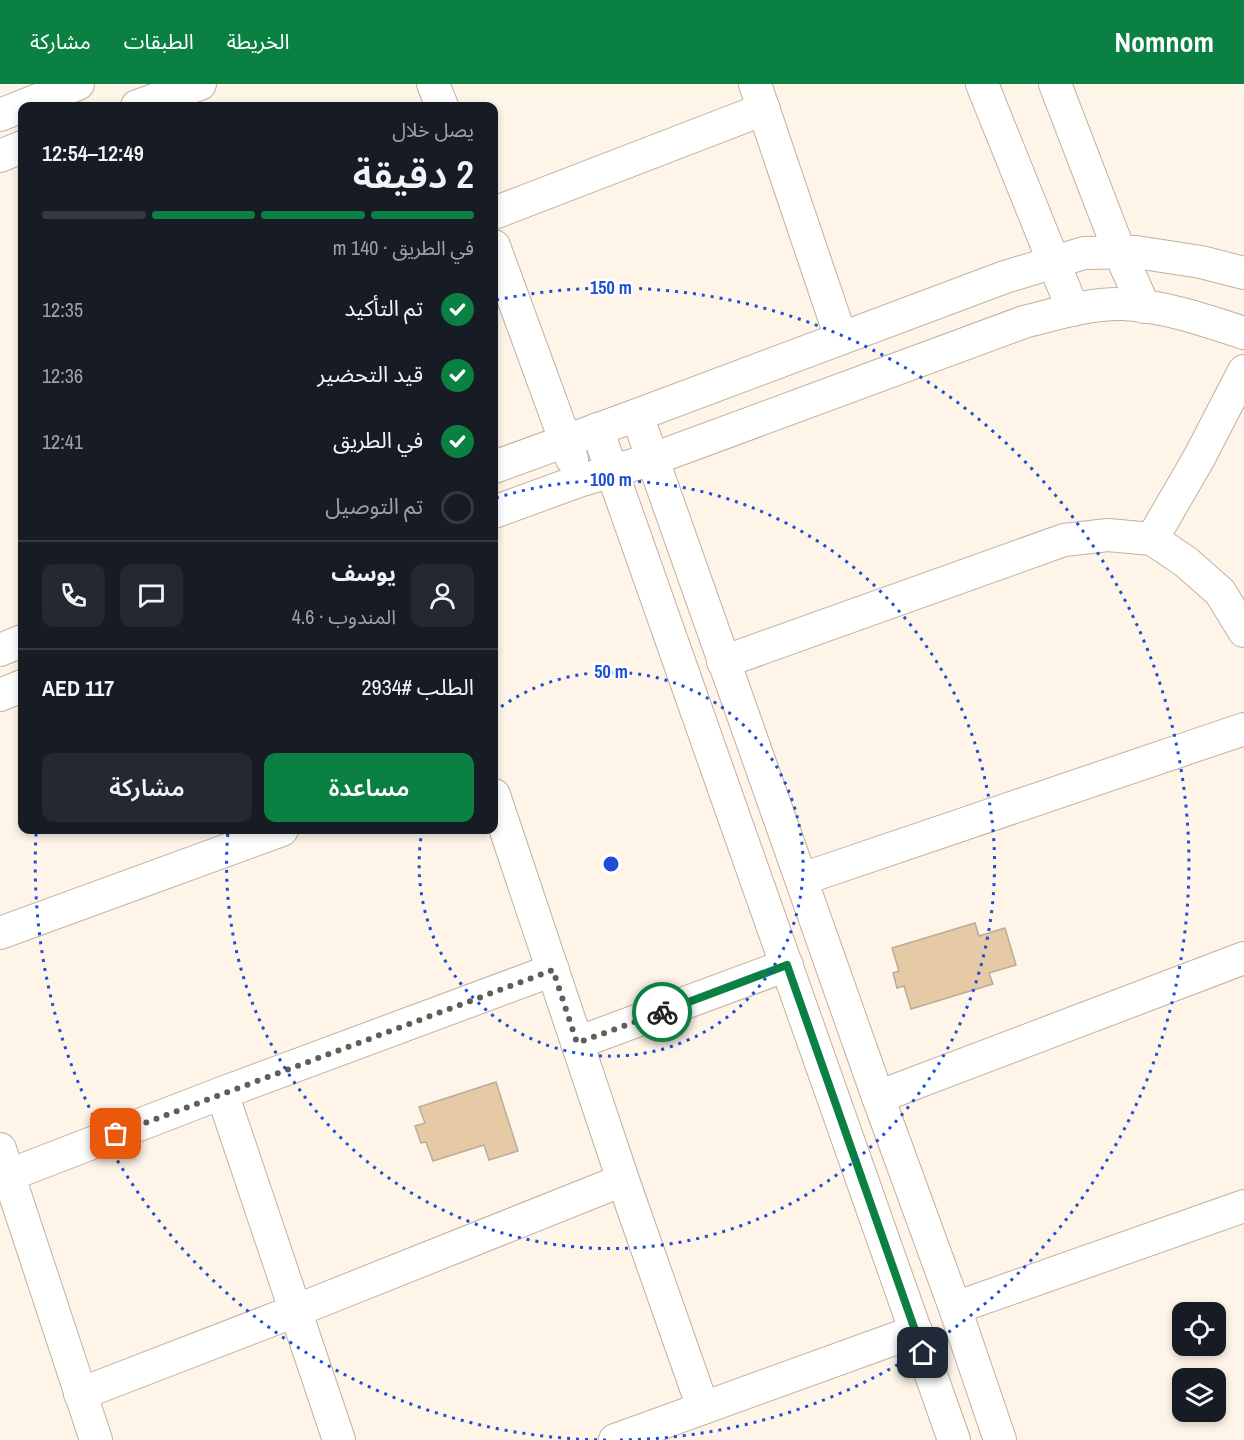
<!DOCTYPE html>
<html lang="ar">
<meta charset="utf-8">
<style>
:root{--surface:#171b24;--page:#242831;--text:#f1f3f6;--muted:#9ea1a6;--line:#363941;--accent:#0b8043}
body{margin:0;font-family:"Archivo Narrow","Noto Sans Arabic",sans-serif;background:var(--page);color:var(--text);direction:rtl;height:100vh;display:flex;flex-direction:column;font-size:22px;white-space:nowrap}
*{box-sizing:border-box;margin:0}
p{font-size:20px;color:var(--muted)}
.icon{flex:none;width:33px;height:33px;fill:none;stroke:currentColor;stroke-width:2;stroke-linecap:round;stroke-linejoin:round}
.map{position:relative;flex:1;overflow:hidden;direction:ltr}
.side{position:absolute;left:18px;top:18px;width:480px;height:732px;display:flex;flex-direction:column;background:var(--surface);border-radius:12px;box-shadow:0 3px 9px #0003;direction:rtl}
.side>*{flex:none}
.buttons{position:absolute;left:1172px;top:1218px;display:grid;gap:12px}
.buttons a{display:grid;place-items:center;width:54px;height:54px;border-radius:12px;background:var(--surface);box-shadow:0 3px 9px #0003;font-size:30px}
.pin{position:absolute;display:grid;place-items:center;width:51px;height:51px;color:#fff;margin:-26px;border-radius:12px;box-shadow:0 3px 9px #0006}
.courier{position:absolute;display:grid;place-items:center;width:60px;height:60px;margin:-30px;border:4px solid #0b8043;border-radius:50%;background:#fff;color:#222;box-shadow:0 2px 8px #0007}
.overview em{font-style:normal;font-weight:600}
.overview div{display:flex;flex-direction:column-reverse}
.overview{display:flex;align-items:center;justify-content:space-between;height:102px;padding:0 24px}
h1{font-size:39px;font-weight:600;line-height:45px}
.bar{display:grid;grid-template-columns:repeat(4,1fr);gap:9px 6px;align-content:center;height:72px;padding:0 24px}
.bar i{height:8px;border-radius:4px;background:var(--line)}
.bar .selected{background:var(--accent)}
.bar p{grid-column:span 4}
.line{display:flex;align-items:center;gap:15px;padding:0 24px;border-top:2px solid var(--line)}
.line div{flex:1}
.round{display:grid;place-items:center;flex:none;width:63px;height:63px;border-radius:12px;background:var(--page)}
ol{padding:0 24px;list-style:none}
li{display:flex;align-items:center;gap:18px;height:66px}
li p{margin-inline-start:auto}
li .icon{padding:6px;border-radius:50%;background:var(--accent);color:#fff;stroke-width:4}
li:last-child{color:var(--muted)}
li i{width:33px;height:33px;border:3px solid var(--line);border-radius:50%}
.action{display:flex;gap:12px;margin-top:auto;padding:12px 24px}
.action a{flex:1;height:69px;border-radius:12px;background:var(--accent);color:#fff;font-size:24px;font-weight:600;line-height:69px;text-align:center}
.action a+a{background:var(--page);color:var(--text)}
header{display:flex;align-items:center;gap:36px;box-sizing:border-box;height:84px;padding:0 30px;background:var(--accent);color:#fff}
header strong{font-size:28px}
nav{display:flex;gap:33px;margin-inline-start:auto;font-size:21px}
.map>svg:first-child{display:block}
.building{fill:#e6caa5;stroke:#bbac99;stroke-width:1.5}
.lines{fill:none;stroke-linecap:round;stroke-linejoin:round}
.minor-casing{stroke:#c0b19e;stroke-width:34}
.minor{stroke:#fff;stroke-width:32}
.done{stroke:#635d54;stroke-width:6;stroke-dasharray:0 10.8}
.route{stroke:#0b8043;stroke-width:8}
.ring{fill:none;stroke:#1d4ed8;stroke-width:3;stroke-dasharray:3 6}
.centre{fill:#1d4ed8;stroke:#fff;stroke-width:3}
.ring-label{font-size:18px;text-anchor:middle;font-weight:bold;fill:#1d4ed8;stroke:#fff;stroke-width:5;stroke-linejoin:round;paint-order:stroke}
</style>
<header>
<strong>Nomnom</strong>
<nav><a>الخريطة</a><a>الطبقات</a><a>مشاركة</a></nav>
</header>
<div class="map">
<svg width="1244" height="1356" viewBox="0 0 1244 1356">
<rect width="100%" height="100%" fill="#fef4e8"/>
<!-- building -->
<g class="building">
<path d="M975,839l4,13 26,-8 11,37 -27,8 4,11 -82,25 -7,-23 -7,2 -4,-15 6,-2 -7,-23z"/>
<path d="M496,998l22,69 -29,9 -5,-15 -51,16 -7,-19 -5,1 -6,-17 10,-3 -6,-16z"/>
</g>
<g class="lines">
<defs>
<g id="minor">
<path d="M433,0l9,22"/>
<path d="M755,0l86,254"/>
<path d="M982,0l91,226"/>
<path d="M1055,0l65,169 24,54"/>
<path d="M137,22l63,-22"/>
<path d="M0,31l78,-31"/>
<path d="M0,72l22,-9"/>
<path d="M494,129l270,-104"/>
<path d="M494,162l78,213"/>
<path d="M637,331l241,682 77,211 45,132"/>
<path d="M597,345l357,1011"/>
<path d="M494,383l143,-52 368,-138 79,-24 52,-1 65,10 43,11"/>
<path d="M494,428l85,-31 74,-22 371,-137c32,-8 66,-19 99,-18 41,2 82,16 121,29"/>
<path d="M1152,455l47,-81 45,-87"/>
<path d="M0,566l22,-9"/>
<path d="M723,578l341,-122 44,-5 44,4 34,23 34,30 24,39"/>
<path d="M0,611l22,-9"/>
<path d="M494,711l129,385 80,228"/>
<path d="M802,795l442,-150"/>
<path d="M0,849l282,-103"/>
<path d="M577,959l210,-78"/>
<path d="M222,1009l117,347"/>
<path d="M878,1013l366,-139"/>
<path d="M0,1065l96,291"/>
<path d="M9,1091l213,-82 331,-123"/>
<path d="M955,1224l289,-102"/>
<path d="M80,1310l215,-83 328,-131"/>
<path d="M615,1356l301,-109"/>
</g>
</defs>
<!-- minor casing -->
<use href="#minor" class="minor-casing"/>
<!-- minor -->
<use href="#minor" class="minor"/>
</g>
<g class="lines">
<!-- done -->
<path class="done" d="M116,1050l437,-164 24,73 85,-31"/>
<!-- route -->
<path class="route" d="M662,928l125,-47 136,388"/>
</g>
<!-- distance rings -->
<g class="ring">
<path d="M494 628A192 192 0 1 1 422 747"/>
<path d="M496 414A384 384 0 1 1 228 747"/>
<path d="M606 1356A576 576 0 0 1 36 750M496 216A576 576 0 1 1 616 1356"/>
</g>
<circle cx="611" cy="780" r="9" class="centre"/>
<g class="ring-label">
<text x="611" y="210">150 m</text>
<text x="611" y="402">100 m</text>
<text x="611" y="594">50 m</text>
</g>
</svg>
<div class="buttons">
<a><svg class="icon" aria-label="locate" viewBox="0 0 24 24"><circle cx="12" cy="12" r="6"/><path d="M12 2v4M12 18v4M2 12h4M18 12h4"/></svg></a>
<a><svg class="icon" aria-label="layers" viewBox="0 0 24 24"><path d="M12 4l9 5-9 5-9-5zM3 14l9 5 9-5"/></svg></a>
</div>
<div class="pin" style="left:116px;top:1050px;background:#ea580c"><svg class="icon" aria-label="bag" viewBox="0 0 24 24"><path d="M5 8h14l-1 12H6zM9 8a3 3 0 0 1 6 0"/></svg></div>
<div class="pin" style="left:923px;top:1269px;background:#1f2937"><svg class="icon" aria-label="home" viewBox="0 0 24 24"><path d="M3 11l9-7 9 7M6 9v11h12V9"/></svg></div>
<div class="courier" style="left:662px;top:928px"><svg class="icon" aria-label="bike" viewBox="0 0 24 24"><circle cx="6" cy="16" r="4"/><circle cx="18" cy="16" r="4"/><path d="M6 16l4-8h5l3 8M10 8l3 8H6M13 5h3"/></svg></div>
<section class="side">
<div class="overview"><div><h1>2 دقيقة</h1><p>يصل خلال</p></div><em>12:49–12:54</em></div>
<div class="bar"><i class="selected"></i><i class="selected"></i><i class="selected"></i><i></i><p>في الطريق · 140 m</p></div>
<ol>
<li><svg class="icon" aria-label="check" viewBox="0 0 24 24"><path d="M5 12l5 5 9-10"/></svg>تم التأكيد<p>12:35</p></li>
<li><svg class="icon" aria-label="check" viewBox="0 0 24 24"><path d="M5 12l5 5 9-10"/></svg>قيد التحضير<p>12:36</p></li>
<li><svg class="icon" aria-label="check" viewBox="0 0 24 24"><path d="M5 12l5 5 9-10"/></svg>في الطريق<p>12:41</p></li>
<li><i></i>تم التوصيل</li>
</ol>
<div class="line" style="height:108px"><a class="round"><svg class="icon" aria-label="person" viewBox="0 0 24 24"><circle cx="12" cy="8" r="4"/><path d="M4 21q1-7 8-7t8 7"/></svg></a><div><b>يوسف</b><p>المندوب · 4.6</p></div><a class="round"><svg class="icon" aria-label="chat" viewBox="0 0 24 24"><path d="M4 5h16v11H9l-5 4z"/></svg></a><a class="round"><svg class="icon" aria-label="phone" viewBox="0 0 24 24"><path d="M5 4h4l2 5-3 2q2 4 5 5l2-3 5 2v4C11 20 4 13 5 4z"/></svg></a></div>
<div class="line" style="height:78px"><div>الطلب #2934</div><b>AED 117</b></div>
<div class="action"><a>مساعدة</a><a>مشاركة</a></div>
</section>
</div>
